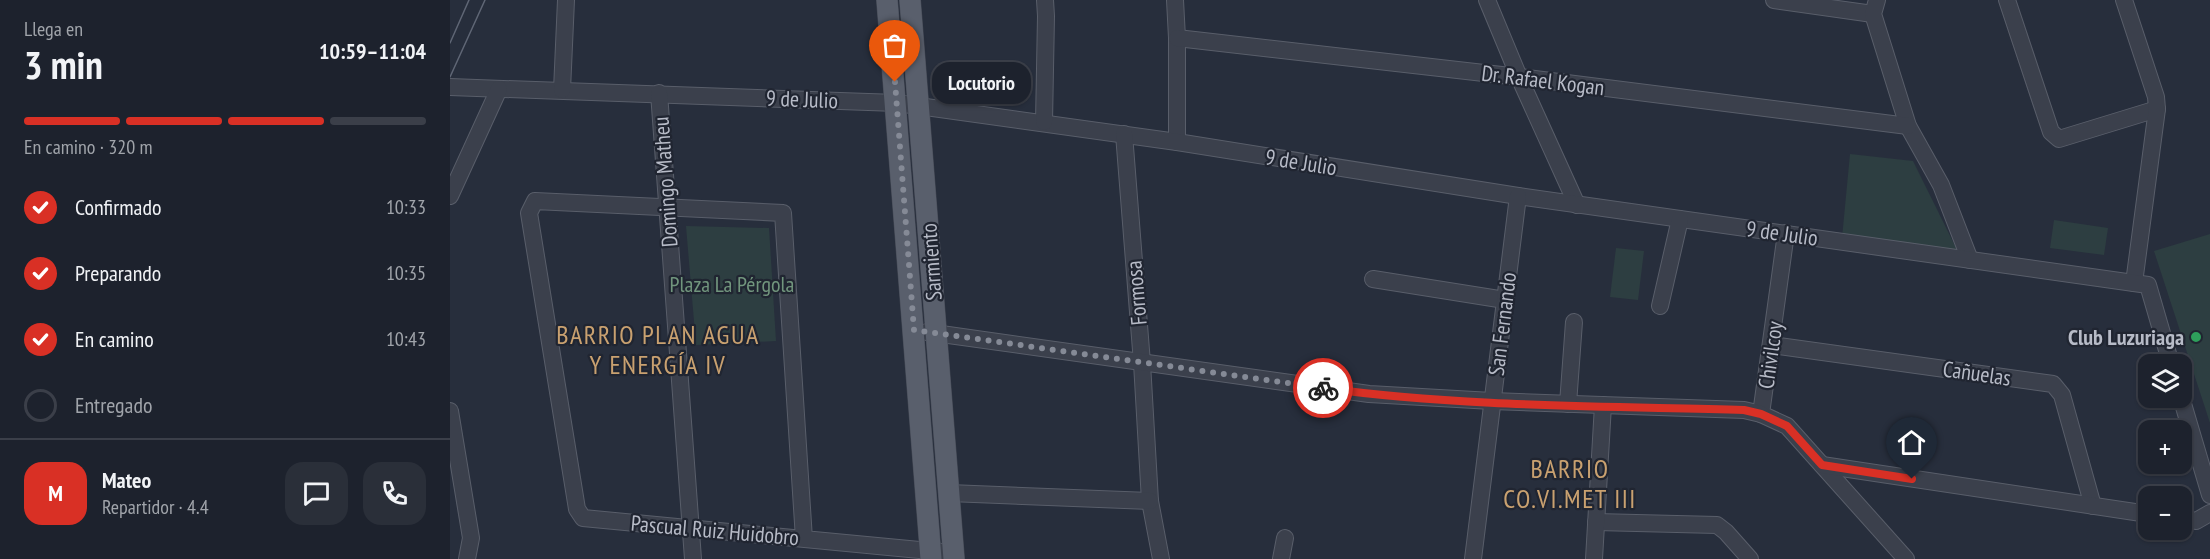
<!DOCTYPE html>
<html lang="es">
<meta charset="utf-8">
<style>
:root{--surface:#1d222d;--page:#2a2f39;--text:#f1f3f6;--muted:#a0a4aa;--line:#3b3f49;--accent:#d93025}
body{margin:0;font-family:"PT Sans Narrow",sans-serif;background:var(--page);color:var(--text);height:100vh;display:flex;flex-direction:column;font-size:22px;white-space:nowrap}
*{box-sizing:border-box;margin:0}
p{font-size:20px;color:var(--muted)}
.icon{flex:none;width:33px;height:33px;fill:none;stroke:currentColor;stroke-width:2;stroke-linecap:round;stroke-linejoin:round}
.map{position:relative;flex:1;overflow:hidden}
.drawer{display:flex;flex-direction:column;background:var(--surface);width:450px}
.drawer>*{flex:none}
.fabs{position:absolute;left:1688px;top:354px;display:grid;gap:12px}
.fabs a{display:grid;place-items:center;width:54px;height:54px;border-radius:12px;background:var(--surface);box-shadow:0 2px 4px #0004,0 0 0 2px var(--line);font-size:30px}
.pin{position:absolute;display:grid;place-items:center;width:51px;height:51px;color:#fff;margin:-62px -26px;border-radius:50% 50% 50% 0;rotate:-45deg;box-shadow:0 0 6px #0007}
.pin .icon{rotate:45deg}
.courier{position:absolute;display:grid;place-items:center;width:60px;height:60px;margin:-30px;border:4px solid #d93025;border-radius:50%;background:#fff;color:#222;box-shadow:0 2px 8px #0007}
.bubble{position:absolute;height:42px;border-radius:18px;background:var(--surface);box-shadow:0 2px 4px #0004,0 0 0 2px var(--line);font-size:20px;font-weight:800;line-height:42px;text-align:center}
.head em{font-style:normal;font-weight:800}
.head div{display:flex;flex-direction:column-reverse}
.head{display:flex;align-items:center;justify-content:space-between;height:102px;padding:0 24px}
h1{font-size:39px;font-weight:800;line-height:45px}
.bar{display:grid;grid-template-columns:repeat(4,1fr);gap:9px 6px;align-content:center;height:72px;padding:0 24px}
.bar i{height:8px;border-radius:4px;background:var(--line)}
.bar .on{background:var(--accent)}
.bar p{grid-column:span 4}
.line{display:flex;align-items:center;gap:15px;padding:0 24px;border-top:2px solid var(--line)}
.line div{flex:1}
.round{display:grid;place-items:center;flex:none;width:63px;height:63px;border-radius:18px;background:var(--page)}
ol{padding:0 24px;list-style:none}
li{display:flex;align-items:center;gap:18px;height:66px}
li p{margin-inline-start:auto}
li .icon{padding:6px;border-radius:50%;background:var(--accent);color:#fff;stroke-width:4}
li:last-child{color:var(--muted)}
li i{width:33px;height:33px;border:3px solid var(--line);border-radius:50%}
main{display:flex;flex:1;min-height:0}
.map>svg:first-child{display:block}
.green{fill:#2d3e41}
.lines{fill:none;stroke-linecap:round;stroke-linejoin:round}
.minor-casing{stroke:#595e6a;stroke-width:18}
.major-casing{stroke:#444955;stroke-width:22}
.minor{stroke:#3b404c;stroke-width:16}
.major{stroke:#595f6c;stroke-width:21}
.tram{stroke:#5f6675;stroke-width:1.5}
.done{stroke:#858a96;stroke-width:6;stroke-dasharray:0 10.8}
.route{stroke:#d93025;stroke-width:8}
.leisure-dot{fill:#2e9e5b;stroke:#202531;stroke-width:2}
.labels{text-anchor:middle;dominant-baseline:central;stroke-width:4.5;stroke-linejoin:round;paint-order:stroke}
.street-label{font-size:22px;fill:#b7bbc7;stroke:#202531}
.park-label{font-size:22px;fill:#71957d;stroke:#202531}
.poi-label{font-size:22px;font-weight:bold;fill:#b7bbc7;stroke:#202531;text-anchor:end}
.quarter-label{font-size:26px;letter-spacing:1.5px;fill:#c9a170;stroke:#202531}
</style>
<main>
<section class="drawer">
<div class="head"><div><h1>3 min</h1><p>Llega en</p></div><em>10:59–11:04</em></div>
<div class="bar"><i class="on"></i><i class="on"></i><i class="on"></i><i></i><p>En camino · 320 m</p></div>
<ol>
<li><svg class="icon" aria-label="check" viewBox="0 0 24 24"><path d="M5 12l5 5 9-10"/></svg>Confirmado<p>10:33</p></li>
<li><svg class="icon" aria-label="check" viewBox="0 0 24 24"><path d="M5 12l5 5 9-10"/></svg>Preparando<p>10:35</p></li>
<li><svg class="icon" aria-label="check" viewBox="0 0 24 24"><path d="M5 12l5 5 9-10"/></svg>En camino<p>10:43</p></li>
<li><i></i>Entregado</li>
</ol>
<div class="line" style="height:108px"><b class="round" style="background:var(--accent);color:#fff">M</b><div><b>Mateo</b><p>Repartidor · 4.4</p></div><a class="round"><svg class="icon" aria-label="chat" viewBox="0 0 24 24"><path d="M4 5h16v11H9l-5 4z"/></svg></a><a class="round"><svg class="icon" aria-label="phone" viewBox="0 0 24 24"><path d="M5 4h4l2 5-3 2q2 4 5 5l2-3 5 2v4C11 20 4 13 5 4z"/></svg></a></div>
</section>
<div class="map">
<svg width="1760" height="559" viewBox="0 0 1760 559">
<rect width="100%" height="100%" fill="#272e3c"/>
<!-- green -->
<g class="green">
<path d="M1400,154l63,7 46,93 -117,-16z"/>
<path d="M1604,220l54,8 -4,27 -54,-7z"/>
<path d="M236,226l83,2 7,113 -80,4z"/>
<path d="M1760,234v189l-56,-172z"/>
<path d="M1166,248l28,3 -6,49 -28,-3z"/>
</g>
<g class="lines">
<defs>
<g id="minor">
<path d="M725,0l2,38v104"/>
<path d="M1037,0l32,77 58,128"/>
<path d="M1324,0l99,14"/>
<path d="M1427,0l-4,14 35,112 33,59 29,75"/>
<path d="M1557,0l44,132 8,7 98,-30"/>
<path d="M1674,0l32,97 1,12 -23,174"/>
<path d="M727,38l342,39 389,49"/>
<path d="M0,87l447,16 280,39 341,54 630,89 23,79"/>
<path d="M112,90l4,-90"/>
<path d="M209,93l34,466"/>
<path d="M594,122l2,-106 -1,-16"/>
<path d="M674,134l18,229 8,138 11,58"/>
<path d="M0,196l49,-107"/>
<path d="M1336,233l-25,181 26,12 119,133"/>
<path d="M923,279l132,21"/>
<path d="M1210,306l20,-87"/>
<path d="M477,332l442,62 123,7 252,9 17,4"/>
<path d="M1322,345l281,39 9,11 31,111"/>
<path d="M1731,397l29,98"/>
<path d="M1118,404l6,-82"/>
<path d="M0,411l21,127 -4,21"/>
<path d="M1372,465l326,49"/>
<path d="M499,493l201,8"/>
<path d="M1731,518l15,3 14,-8"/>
<path d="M1146,522l121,3 9,7 24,27"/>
<path d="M354,539l-21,-326 -248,-12 -6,12 48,296 6,9 347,33 24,2"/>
<path d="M831,559l4,-21"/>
<path d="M1023,559l45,-363"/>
<path d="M1144,559l9,-154"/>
</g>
<g id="major">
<path d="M437,0l44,559"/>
<path d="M460,0l44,559"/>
</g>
</defs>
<!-- minor casing -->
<use href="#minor" class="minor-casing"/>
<!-- major casing -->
<use href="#major" class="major-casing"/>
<!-- minor -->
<use href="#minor" class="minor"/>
<!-- major -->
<use href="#major" class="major"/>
<!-- tram -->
<g class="tram">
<path d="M0,43l19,-43"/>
<path d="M0,77l35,-77"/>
</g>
</g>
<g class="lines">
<!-- done -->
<path class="done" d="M445,82l19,248 409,58"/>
<!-- route -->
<path class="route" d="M873,388c138,19 283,18 421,22l17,4 26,12 35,39 90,14"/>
</g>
<!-- markers -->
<circle class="leisure-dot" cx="1746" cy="337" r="6"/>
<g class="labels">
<!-- street labels -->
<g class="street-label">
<text transform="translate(1093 80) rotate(7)">Dr. Rafael Kogan</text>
<text transform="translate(352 99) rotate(2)">9 de Julio</text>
<text transform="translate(851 162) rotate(9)">9 de Julio</text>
<text transform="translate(215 182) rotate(-94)">Domingo Matheu</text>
<text transform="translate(1332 233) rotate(8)">9 de Julio</text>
<text transform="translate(481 262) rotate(-94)">Sarmiento</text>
<text transform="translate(686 293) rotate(-95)">Formosa</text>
<text transform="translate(1052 324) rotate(-83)">San Fernando</text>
<text transform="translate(1320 355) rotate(-82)">Chivilcoy</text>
<text transform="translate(1527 373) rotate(8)">Cañuelas</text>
<text transform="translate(265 530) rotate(5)">Pascual Ruiz Huidobro</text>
</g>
<!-- park labels -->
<g class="park-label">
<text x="282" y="284">Plaza La Pérgola</text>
</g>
<!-- poi labels -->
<g class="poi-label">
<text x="1734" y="337">Club Luzuriaga</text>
</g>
<!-- quarter labels -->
<g class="quarter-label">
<text x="208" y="334">BARRIO PLAN AGUA<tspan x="208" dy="30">Y ENERGÍA IV</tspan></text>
<text x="1120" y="468">BARRIO<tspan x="1120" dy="30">CO.VI.MET III</tspan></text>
</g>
</g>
</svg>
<div class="fabs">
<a><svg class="icon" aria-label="layers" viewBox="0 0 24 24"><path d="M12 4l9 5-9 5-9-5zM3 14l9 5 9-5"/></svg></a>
<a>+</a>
<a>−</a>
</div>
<div class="pin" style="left:445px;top:82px;background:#ea580c"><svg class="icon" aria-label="bag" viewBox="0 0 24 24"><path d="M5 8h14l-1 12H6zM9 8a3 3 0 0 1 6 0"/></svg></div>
<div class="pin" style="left:1462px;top:479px;background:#1f2937"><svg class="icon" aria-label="home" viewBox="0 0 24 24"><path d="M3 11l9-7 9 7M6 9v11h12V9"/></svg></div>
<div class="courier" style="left:873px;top:388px"><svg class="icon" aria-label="bike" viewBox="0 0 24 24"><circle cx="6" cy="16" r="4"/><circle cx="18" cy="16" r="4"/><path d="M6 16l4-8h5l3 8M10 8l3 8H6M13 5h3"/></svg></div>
<div class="bubble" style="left:482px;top:62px;width:99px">Locutorio</div>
</div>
</main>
